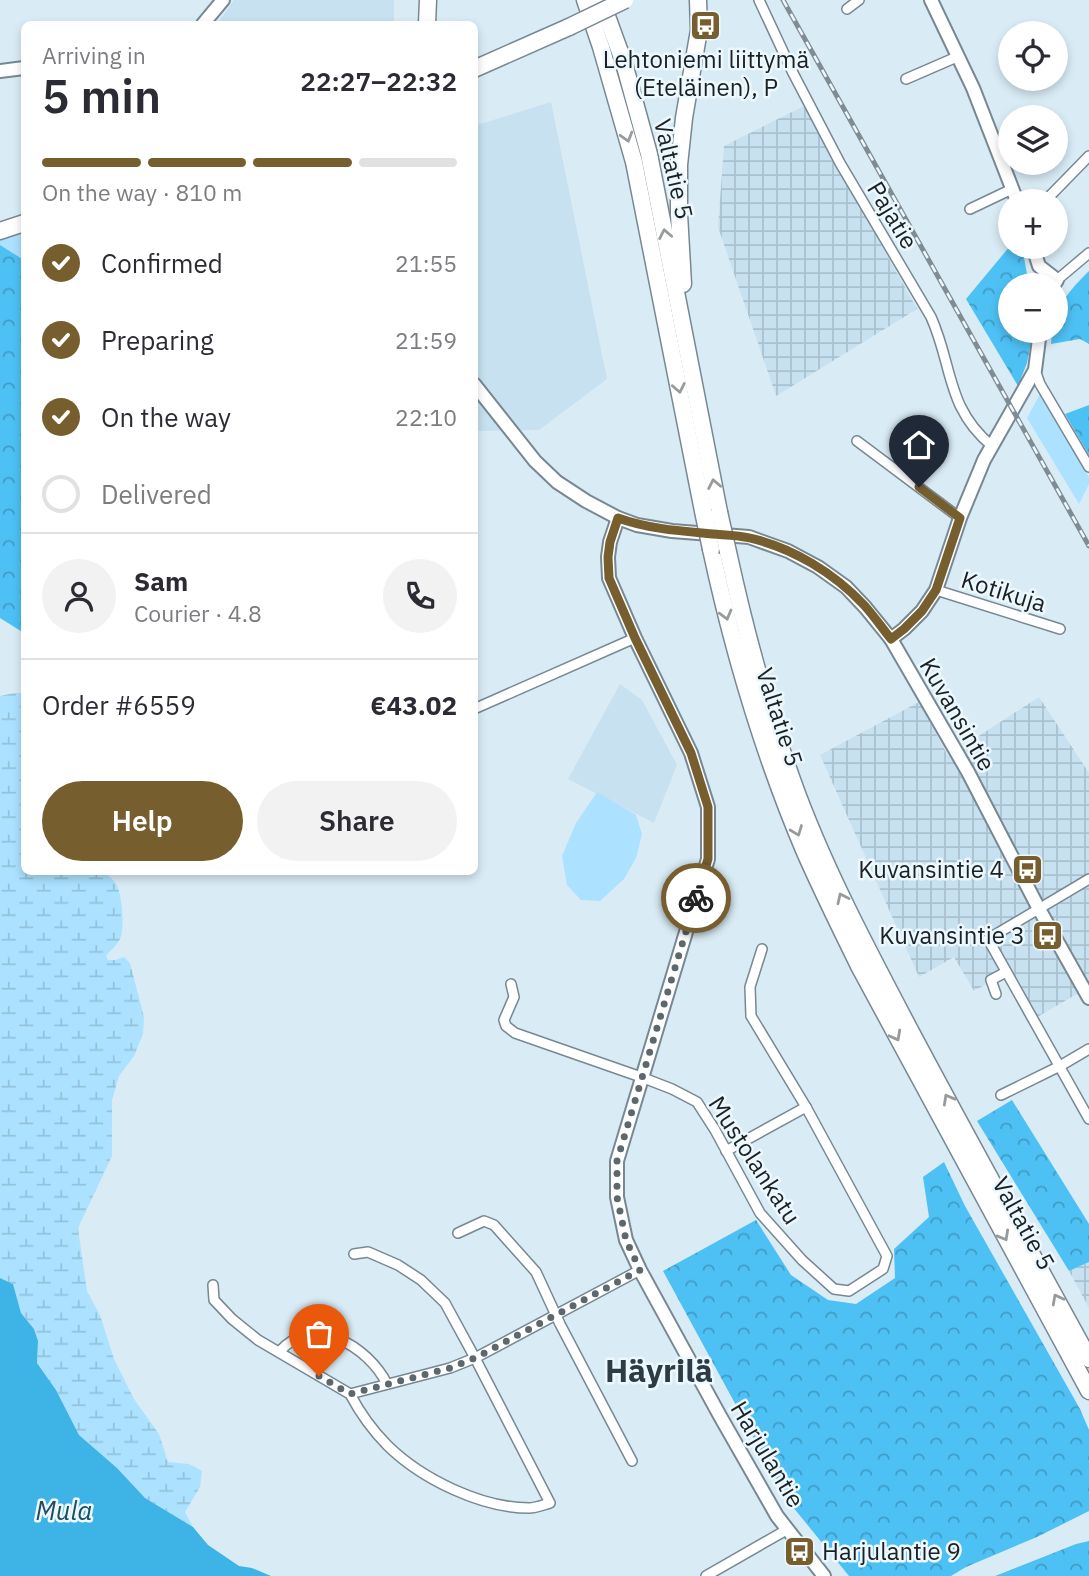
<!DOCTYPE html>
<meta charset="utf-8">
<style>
:root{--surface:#fff;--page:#f2f2f3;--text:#2b2b33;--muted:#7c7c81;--line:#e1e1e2;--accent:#775e2f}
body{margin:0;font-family:"IBM Plex Sans",sans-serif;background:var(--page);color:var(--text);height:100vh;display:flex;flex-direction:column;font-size:26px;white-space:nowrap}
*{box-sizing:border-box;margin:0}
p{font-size:23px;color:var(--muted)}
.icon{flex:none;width:38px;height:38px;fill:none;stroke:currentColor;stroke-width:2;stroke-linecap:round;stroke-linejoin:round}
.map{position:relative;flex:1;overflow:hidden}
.drawer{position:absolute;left:21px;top:21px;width:457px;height:854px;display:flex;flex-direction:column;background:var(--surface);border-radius:10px;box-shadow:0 4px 10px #0003}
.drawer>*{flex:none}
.tools{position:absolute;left:998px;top:21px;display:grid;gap:14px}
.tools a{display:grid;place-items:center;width:70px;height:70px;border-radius:50%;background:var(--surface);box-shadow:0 4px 10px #0003;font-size:35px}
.pin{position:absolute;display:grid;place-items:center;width:60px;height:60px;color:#fff;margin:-72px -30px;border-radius:50% 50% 50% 0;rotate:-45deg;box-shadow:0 0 7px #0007}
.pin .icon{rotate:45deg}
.courier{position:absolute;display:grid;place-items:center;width:70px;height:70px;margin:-35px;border:5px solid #775e2f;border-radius:50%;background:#fff;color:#222;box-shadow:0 2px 9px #0007}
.summary em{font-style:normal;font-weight:600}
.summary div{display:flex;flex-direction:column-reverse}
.summary{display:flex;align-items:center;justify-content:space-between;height:119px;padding:0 21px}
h1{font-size:46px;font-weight:600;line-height:52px}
.bar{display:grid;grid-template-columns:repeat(4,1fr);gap:10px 7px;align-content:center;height:84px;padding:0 21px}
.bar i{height:9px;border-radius:5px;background:var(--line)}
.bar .active{background:var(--accent)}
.bar p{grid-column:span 4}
.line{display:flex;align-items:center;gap:18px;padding:0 21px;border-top:2px solid var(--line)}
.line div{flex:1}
.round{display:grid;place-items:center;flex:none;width:74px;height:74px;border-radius:37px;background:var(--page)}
ol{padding:0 21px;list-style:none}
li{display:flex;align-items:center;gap:21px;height:77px}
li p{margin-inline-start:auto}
li .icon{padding:7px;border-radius:50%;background:var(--accent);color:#fff;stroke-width:4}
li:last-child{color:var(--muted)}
li i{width:38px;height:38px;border:4px solid var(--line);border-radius:50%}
.primary-button{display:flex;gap:14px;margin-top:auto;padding:14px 21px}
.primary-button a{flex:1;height:80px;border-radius:42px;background:var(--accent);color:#fff;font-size:28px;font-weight:600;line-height:80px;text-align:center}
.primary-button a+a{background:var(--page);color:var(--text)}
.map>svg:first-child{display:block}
.built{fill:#c7e1f0}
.industrial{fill:url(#industrial-grid)}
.green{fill:#ace2ff}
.forest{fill:url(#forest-crowns)}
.wetland{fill:url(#wetland-marsh)}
.water{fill:#3db3e6}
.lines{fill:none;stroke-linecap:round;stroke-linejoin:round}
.street-casing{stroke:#778892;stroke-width:12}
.secondary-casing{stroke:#778892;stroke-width:16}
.highway-casing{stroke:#778892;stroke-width:19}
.street{stroke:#fff;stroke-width:9}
.secondary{stroke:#fff;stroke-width:12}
.highway{stroke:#fff;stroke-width:16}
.rail-casing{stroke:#7f8c93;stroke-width:5}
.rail{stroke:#ecf8fe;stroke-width:2.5;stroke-dasharray:8;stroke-linecap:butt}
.highway-bridge-casing{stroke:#778892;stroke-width:19;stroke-linecap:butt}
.highway-bridge{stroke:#fff;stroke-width:16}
.oneway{stroke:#989b9c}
.done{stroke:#5d686e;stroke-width:7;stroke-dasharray:0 12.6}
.route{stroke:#775e2f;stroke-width:9}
.labels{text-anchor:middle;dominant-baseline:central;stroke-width:5;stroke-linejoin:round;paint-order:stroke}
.poi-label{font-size:24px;fill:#1a2124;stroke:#ecf8fe;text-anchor:end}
.street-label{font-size:24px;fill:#1a2124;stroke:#ecf8fe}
.water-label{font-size:26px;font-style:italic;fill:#1d4d62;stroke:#ecf8fe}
.district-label{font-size:32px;font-weight:bold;fill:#2d3c44;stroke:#ecf8fe}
</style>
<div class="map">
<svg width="1089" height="1576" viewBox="0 0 1089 1576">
<defs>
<pattern id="industrial-grid" width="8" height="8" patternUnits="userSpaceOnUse" patternTransform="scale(1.75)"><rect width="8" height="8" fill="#c7e1f0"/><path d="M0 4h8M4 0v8" fill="none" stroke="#aac1ce"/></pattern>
<pattern id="forest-crowns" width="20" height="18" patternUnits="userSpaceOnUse" patternTransform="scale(1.75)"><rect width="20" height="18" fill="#4dc0f4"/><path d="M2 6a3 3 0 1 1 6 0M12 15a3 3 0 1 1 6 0" fill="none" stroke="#3f9cc5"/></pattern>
<pattern id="wetland-marsh" width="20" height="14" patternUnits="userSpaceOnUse" patternTransform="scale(1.75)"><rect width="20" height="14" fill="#ace2ff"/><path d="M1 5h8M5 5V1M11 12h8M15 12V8" fill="none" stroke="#93c2da"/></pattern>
</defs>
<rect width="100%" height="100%" fill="#d9ecf6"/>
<!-- built -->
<g class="built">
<path d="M234,0h160v24h-172l-2,-4z"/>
<path d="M551,102l56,277 -68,51 -65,1v-305z"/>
<path d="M620,684l22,16 35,65 -23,58 -86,-44z"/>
</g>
<!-- industrial -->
<g class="industrial">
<path d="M804,106l113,203 -141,87 -58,-169 6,-81z"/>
<path d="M1039,697l50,76v214l-62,36 -21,-50 -32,18 -20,-34 -35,20 -99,-222 99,-53 29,54z"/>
<path d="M1089,1262v46l-20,-37z"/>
</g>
<!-- green -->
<g class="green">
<path d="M19,233l5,4v23l-24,-15v-7z"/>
<path d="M1040,394l49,83v7l-10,20 -52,-86z"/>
<path d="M597,792l39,23 6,19 -6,24 -12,21 -24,22 -19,-1 -14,-15 -5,-29 14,-33z"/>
</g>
<!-- forest -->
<g class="forest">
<path d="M0,245l24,15v373l-24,-15z"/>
<path d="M1010,246l8,1 5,5 6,33h-19v46h23l-6,32 -9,23 -52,-87z"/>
<path d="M1089,271v73l-9,-5 -29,5 1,-13h3c0,-26 16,-42 34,-60z"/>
<path d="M1089,405v50l-24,-41z"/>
<path d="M1012,1100l77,124v38l-20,9 -92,-150z"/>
<path d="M944,1162l21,44 115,203 9,21v81l-52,26 -71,30 -15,9h-102l-61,-75 -125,-230 93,-51 35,55 37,25 28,4 39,-26 -1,-29 35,-32 -6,-40z"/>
<path d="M1089,1541v35h-94l81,-32z"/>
</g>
<!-- wetland -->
<path class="wetland" d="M14,693h10v179h79c6,4 12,8 15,16 4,11 7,40 2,51 -3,6 -10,12 -14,17l2,4h7l9,-3 6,6 14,54 -1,17 -9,22 -15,20 -7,24v56l-34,72 9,63 13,24 14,44 20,40 25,35 9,28 21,2 13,7 -2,16 -15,25 8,15 -48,-29 -28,-30 -38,-33 -23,-45 -19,-27 1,-22 -4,-12 -13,-16 -8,-29 -13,-6v-582z"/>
<!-- water -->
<path class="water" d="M0,1278l13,6 8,29 13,16 4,12 -1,22 19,27 23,45 38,33 28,30 48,29 15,18 31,21 13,2 19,8h-271z"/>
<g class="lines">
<defs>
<g id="street">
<path d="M759,0l34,73 47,90 91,154c22,49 15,91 61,129"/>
<path d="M847,9l12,-9"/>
<path d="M906,79l53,-23"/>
<path d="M1045,201l44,-45"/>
<path d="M970,209l42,-20"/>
<path d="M1057,280l32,-27"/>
<path d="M1035,370l5,14 49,83"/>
<path d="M857,441l103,77"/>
<path d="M936,590l124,39"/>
<path d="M474,709l161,-71"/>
<path d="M1089,879l-101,60 101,180"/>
<path d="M511,984l3,13 -10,23 2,6 9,7 126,44 31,12 25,13 18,28 45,83 42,47 32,29 15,2 34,-22 4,-13 -81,-149 -55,-91 -1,-29 12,-38"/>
<path d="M996,994l-5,-14 15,-8"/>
<path d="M1001,1095l59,-29 29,-17"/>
<path d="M726,1151l80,-44"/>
<path d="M458,1233l26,-12 10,4 42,47 24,52 72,137"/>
<path d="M213,1285l1,15 18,19 26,21 92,54 100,-26 25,-10 165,-88"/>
<path d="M279,1352c34,-39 89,-6 108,32"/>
<path d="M350,1394c10,19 23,37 38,52 34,33 93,62 141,62 7,0 14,-3 21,-5l-75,-145 -30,-55 -24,-23 -23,-15 -30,-13 -14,2"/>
<path d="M706,1576l82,-47"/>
</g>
<g id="secondary">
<path d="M931,0l42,88 44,113"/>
<path d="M203,24l20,-24"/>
<path d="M0,71l24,-3"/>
<path d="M1033,247l6,19 18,14 -3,5"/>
<path d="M474,384l61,77 22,21 29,19 32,17 19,7 35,6 77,6 39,14 30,16 28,20 19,20 26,32 77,133 71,137 50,89"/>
<path d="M618,518l-8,24 -2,15 1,21 26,60 56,115 17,54v52l-91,302v36l9,43 14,30 80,146 57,100 47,60"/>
<path d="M891,639l13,-10 18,-18 14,-21 24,-72 24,-58 51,-90 5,-39"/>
</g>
<g id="highway">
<path d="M585,0l16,47 33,115 69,349"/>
<path d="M601,0l23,63 25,91 70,358"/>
<path d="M427,24l1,-24"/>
<path d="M474,69l95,-42"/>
<path d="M0,231l24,-8"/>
<path d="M683,284l-4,-70v-49l5,-47 15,-88 -1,-30"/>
<path d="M711,549c22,102 52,204 93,301 17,39 36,77 55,116l230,425"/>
<path d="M728,552c18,83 40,164 70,244 31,82 73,160 114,238 58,109 118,217 177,325"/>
</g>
</defs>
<!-- street casing -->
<use href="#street" class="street-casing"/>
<!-- secondary casing -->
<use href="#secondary" class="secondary-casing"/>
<!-- highway casing -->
<use href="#highway" class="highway-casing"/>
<!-- street -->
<use href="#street" class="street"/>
<!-- secondary -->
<use href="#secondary" class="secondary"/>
<!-- highway -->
<use href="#highway" class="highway"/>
<defs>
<path id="rail" d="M783,0l306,546"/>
</defs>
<!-- rail casing -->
<use href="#rail" class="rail-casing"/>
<!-- rail -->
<use href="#rail" class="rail"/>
<defs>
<g id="highway-bridge">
<path d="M569,27l56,-27"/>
<path d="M703,511l8,38"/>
<path d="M719,512l9,40"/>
</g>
</defs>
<!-- highway-bridge casing -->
<use href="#highway-bridge" class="highway-bridge-casing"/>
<!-- highway-bridge -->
<use href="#highway-bridge" class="highway-bridge"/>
</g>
<!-- one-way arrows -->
<defs><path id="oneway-chevron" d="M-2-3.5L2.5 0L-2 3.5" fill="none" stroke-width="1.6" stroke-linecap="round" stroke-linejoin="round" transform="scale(1.75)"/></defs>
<g class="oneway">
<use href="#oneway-chevron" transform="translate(627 137) rotate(74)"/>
<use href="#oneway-chevron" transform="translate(665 234) rotate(-101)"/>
<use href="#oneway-chevron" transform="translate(679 388) rotate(79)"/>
<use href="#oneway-chevron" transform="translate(714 484) rotate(-101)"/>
<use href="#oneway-chevron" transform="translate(726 615) rotate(75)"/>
<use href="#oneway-chevron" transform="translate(797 831) rotate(69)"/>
<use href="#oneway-chevron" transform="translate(842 898) rotate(-115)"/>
<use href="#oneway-chevron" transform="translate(896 1036) rotate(62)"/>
<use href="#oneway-chevron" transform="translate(948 1099) rotate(-119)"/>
<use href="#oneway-chevron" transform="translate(1004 1236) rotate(61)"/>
<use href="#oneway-chevron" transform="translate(1057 1299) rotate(-118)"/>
</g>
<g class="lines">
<!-- done -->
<path class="done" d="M319,1376l31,18 100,-26 25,-10 165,-88 -14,-30 -9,-43v-36l79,-263"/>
<!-- route -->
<path class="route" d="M696,898l12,-39v-52l-17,-54 -56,-115 -26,-60 -1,-21 2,-15 8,-24c31,11 62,13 95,16 12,1 25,1 37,4 43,10 84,35 114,67 10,11 18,23 27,34l13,-10 18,-18 14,-21 24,-72 -41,-31"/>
</g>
<!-- icons -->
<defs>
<symbol id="bus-square" viewBox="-11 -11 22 22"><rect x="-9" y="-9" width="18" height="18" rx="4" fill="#775e2f" stroke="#ecf8fe"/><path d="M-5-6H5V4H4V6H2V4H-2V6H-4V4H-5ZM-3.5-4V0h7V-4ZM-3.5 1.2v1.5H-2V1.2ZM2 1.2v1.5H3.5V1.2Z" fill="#fff"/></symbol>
</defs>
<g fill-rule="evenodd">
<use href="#bus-square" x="688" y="8" width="35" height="35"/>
<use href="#bus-square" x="1010" y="852" width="35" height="35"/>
<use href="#bus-square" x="1030" y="918" width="35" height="35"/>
<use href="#bus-square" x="782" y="1534" width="35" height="35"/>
</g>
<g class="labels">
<!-- poi labels -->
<g class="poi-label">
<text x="706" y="59" text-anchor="middle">Lehtoniemi liittymä<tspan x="706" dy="28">(Eteläinen), P</tspan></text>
<text x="1004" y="869">Kuvansintie 4</text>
<text x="1025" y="935">Kuvansintie 3</text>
<text x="822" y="1551" text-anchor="start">Harjulantie 9</text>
</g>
<!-- street labels -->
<g class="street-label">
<text transform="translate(674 169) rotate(77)">Valtatie 5</text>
<text transform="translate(893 215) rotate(59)">Pajatie</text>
<text transform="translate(1004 591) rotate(17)">Kotikuja</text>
<text transform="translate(958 714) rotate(60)">Kuvansintie</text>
<text transform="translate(780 717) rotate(72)">Valtatie 5</text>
<text transform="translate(755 1160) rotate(57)">Mustolankatu</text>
<text transform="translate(1024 1223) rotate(61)">Valtatie 5</text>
<text transform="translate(768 1454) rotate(59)">Harjulantie</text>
</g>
<!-- water labels -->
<g class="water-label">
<text x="64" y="1510">Mula</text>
</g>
<!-- district labels -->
<g class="district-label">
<text x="659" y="1370">Häyrilä</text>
</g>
</g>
</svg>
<div class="tools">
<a><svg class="icon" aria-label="locate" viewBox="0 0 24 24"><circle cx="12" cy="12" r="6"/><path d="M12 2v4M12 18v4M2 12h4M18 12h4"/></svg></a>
<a><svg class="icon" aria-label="layers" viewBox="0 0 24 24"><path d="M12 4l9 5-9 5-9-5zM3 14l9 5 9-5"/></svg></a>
<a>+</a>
<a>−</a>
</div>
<div class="pin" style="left:319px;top:1376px;background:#ea580c"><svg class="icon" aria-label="bag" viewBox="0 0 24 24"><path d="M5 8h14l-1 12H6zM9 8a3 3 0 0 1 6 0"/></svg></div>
<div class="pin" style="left:919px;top:487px;background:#1f2937"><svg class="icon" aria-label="home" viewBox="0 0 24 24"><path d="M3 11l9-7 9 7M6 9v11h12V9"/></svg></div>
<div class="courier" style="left:696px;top:898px"><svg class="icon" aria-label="bike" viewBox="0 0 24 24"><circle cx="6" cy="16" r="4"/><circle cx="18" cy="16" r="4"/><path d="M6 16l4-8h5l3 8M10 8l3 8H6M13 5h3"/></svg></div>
<section class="drawer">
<div class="summary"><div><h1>5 min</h1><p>Arriving in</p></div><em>22:27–22:32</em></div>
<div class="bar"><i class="active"></i><i class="active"></i><i class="active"></i><i></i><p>On the way · 810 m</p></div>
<ol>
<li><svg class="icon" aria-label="check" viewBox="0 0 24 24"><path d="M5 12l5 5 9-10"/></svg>Confirmed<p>21:55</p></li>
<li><svg class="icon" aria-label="check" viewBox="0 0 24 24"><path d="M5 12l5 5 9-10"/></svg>Preparing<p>21:59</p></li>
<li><svg class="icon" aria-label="check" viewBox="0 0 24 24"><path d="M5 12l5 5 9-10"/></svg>On the way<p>22:10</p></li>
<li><i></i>Delivered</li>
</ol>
<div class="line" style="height:126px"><a class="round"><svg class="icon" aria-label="person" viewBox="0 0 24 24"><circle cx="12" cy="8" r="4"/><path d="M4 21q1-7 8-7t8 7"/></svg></a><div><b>Sam</b><p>Courier · 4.8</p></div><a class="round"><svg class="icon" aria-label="phone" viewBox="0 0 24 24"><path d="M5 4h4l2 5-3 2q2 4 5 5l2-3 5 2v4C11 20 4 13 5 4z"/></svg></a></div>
<div class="line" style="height:91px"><div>Order #6559</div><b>€43.02</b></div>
<div class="primary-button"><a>Help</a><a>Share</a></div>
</section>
</div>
